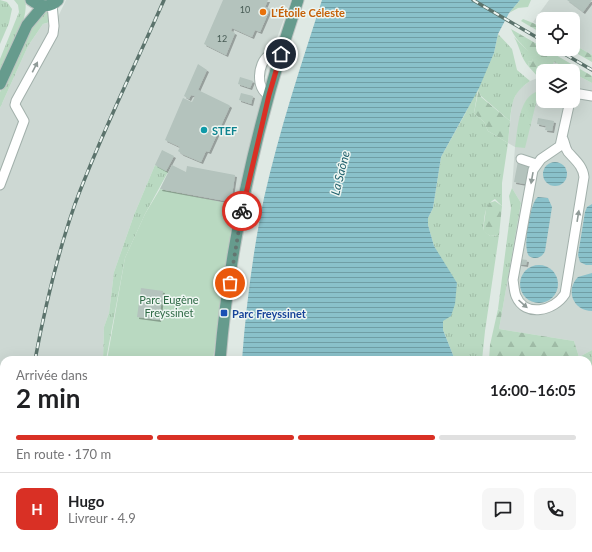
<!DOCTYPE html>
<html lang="fr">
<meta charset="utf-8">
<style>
:root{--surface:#fff;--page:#f6f6f6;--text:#202124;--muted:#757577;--line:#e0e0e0;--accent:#d93025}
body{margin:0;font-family:Lato,sans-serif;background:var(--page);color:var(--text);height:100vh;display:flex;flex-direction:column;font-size:15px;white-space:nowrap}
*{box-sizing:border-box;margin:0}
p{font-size:13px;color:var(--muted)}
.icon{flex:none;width:22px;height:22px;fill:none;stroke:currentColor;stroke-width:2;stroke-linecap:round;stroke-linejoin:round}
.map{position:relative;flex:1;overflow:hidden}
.side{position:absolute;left:0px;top:356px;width:592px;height:196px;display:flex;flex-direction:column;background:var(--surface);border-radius:12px 12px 0 0;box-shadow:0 4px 16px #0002}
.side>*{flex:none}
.controls{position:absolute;left:536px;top:12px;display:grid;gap:8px}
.controls a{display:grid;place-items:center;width:44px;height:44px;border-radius:8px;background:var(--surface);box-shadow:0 4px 16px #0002;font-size:20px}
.pin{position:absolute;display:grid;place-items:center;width:34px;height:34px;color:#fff;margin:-17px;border:2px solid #fff;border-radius:50%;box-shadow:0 1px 4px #0007}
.courier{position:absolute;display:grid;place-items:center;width:40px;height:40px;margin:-20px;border:3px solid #d93025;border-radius:50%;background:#fff;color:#222;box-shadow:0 1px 5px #0007}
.summary em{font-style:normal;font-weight:700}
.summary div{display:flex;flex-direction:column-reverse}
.summary{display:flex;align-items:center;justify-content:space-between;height:68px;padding:0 16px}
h1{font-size:26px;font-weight:700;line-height:30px}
.bar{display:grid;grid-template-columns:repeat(4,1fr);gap:6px 4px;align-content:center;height:48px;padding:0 16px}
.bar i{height:5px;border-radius:3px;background:var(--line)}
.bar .active{background:var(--accent)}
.bar p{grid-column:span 4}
.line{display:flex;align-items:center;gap:10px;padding:0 16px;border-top:1px solid var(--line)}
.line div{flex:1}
.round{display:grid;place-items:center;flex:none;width:42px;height:42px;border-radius:8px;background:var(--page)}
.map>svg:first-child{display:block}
.built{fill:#cdd8d3}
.grass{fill:url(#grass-tufts)}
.forest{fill:url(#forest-firs)}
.park{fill:#b9d9c1}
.water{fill:url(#water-rules)}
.building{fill:#b4c3bd;filter:url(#shadow)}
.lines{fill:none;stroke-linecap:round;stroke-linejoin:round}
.minor-casing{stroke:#a2b0ab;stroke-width:11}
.major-casing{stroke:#bcc3c1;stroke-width:13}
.minor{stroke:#fff;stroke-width:9}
.major{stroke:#669b8d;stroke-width:11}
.rail-casing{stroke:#5b736c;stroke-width:3.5}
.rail{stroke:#eef6f2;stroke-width:2;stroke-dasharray:6;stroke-linecap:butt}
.oneway{fill:#909b98}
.done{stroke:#647570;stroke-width:4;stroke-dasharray:0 7.2}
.route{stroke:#d93025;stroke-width:5}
.food-dot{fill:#e8710a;stroke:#eef6f2;stroke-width:1.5}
.culture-dot{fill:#0f9aa8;stroke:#eef6f2;stroke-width:1.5}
.transit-dot{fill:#1a4fb4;stroke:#eef6f2;stroke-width:1.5}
.labels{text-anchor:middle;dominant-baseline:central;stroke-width:3;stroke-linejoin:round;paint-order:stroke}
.number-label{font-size:9px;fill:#465a54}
.food-label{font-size:11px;font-weight:bold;fill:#c56008;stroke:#eef6f2;text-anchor:start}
.culture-label{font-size:11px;font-weight:bold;fill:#0d838f;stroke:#eef6f2;text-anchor:start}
.park-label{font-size:11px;fill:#2f6a46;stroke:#eef6f2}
.transit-label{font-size:11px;font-weight:bold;fill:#164399;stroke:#eef6f2;text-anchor:start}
.water-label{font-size:12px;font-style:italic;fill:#21616d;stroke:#eef6f2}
</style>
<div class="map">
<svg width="592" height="552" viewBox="0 0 592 552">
<defs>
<pattern id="grass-tufts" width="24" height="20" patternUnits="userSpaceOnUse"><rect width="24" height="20" fill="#b9d9c1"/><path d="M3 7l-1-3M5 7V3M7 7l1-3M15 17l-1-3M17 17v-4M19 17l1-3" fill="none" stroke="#9fbba6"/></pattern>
<pattern id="forest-firs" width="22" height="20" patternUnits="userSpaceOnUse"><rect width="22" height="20" fill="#b9d9c1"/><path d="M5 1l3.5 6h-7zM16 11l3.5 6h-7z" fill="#9fbba6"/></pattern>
<pattern id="water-rules" width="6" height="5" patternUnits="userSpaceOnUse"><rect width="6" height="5" fill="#8ac1ca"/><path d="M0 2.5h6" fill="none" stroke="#709ea5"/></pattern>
<filter id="shadow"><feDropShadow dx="2" dy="2" stdDeviation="0" flood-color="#0004"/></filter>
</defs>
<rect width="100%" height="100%" fill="#dfe9e4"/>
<!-- built -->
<g class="built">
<path d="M66,0h225l-17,46 -13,45 1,6 -15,60 -10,47 -3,5 -8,-2v-4l-66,-14 8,-17 -13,-7 -21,50 -20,57 -5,41 -5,14 -1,33h-99v188h31l-2,4h-33v-444l28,-62 15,-22 13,-3z"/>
<path d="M549,0h43v55l-19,-11v-25h-30v8l-10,-5z"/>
<path d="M554,62l16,9h-21z"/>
<path d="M573,73l19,10v267l-13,7 -5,-16 -75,-12 22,-126 -9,-15 3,-41 -7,-4 4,-40 6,-13 12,-9 13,-5v25h30z"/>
<path d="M164,548h52v4h-45z"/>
</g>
<!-- grass -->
<g class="grass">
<path d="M0,0l7,2 5,7 -3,14 -9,21z"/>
<path d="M14,0h11c5,19 -17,55 -25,73v-14l19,-47 -1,-7z"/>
<path d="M48,8l2,14 -7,2 -15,22 -28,62v-16l31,-67z"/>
<path d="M498,34l14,15 5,21 13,11c-17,12 -18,20 -20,40l-29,-25 -3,-7 -4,24 10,9 4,9 20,12 -6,40v23l-7,-7c-12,7 -10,19 -12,31l7,6 9,-1 -14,96 -3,29h-27l-12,-30 -2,-71 -7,-13 -6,-21v-7l5,-10 8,-51 24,-43 29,-61z"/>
<path d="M514,37l17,17 2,7 -5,1 1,5c-8,-8 -9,-20 -15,-30z"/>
<path d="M539,91l-14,57 -10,-1c3,-18 3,-51 24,-56z"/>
<path d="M155,165l13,7 -23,42 -20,44 -19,102h-3l1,-33 5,-14 5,-41 20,-57z"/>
<path d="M512,188l9,15 -19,109 -4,-3 13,-101 -2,-12z"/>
<path d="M592,350v49l-4,2v-41h-11l2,-3z"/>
<path d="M588,475l4,8v45l-4,-7z"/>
<path d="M60,548h104l7,4h-111z"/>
</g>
<!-- forest -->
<g class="forest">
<path d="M520,0h11l-3,7 -10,1 -9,5z"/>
<path d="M523,19l20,8v7l-22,-13z"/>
<path d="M511,29l81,47v7l-19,-10v-2l-19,-9 -5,9h-6v5l-5,1 -9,-10 -1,-5 5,-1c-4,-13 -17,-19 -22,-32z"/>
<path d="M573,44l19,11v7l-23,-13h4z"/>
<path d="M479,88l2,9 29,24 -2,22 -20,-12 -4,-9 -10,-9z"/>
<path d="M495,201l7,5 -3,29 -9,1 -7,-5 3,-22 3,-6z"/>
<path d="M498,309l4,3 -3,17 75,12 5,16 -2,3h-88l1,-15z"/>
<path d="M592,399v54h-4v-52z"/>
<path d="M588,521l4,7v24h-93l-1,-4h90z"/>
</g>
<!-- park -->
<path class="park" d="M160,189l66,14v4l8,2 -21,151h-106l18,-102 20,-44z"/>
<!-- water -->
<g class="water">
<path d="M322,0h198l-11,13 -11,21 -4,19 -15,35 -38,69 -8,51 -5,10v7l6,21 23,37 -2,21 -4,12 -8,5v9l12,30h-213c4,-54 11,-109 22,-162 15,-67 37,-133 58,-198z"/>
<circle cx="555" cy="174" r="12"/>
<path d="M538,197l10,1 4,9 -7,44c-3,7 -10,9 -16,5 -7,-8 1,-54 9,-59z"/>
<path d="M592,204v61h-6l-6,-3 -2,-7 7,-43 2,-5z"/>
<circle cx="539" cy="284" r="19"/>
<path d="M592,273v38c-19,0 -27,-21 -14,-34z"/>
<path d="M247,548h106l-2,4h-103z"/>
<path d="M373,548h103l1,4h-101z"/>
</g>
<!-- building -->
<g class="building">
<path d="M223,0h45l-3,7 5,2 -10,23 -5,-2 -3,7 -20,-9 -1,3 4,2 -9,22 -22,-11z"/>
<path d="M567,0h25l-9,12z"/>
<path d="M198,64l9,6 -9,20 31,15 1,1 -21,46 -3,-1 -5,11 -19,-8 -4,-3 2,-4 -15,-7 18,-42 9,4 3,-6 -4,-1 -2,4 -5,-3z"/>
<path d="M240,77l13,4 -3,7 -12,-4z"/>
<path d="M241,93l12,3 -2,8 -12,-4z"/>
<path d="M538,118l16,3 -2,10 -7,-1 1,-4 -9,-2z"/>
<path d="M162,150l12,6 -8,15 -11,-6z"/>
<path d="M518,161l11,2 -4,21 -11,-2z"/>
<path d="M172,165l14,7 1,-6 48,9 -4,27 -71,-13z"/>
<path d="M520,259l7,1 -1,5 -7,-1z"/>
<path d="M141,288l22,3 -4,29 -22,-3z"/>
<path d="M187,548h22l-2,4h-16v-2z"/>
</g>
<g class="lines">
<defs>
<g id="minor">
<path d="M269,95c-14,-6 -11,-32 -1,-39 4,-3 8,-2 13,-2"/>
<path d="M573,97l7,-3 12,2"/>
<path d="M563,139c2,4 2,9 5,13 7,8 15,14 16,25l-19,117c-11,17 -40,24 -49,2 -2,-5 -2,-11 -3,-16l20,-110 8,-11 19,-13 10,-45"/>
<path d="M521,159l15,5"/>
<path d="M0,185l24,-64 -9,-16 1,-4 37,-67 1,-8 -2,-22"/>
</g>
<g id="major">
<path d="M31,0c9,7 19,8 27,0"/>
<path d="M0,84l27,-59 16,-19"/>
<path d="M220,360c10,-122 39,-244 78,-360"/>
<path d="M222,552l1,-4"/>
</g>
</defs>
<!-- minor casing -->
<use href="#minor" class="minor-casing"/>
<!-- major casing -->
<use href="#major" class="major-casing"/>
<!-- minor -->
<use href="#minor" class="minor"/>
<!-- major -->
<use href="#major" class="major"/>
<defs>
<g id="rail">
<path d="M473,0l70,41"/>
<path d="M556,49l36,21"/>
<path d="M35,360c10,-53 22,-105 40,-156 26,-70 59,-136 89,-204"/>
<path d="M0,538l4,-18"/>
<path d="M0,552l4,-15"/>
</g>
</defs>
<!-- rail casing -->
<use href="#rail" class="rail-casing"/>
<!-- rail -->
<use href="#rail" class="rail"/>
</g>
<!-- one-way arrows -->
<defs><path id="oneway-solid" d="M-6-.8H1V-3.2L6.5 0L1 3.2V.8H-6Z"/></defs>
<g class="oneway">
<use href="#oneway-solid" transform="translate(35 67) rotate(-63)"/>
<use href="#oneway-solid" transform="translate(532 178) rotate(100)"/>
<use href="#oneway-solid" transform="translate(578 216) rotate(-81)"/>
<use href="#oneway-solid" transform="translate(523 304) rotate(42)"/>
</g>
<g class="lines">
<!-- done -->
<path class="done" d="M230,283l12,-72"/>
<!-- route -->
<path class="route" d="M242,211l27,-116 12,-41"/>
</g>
<!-- markers -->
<circle class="food-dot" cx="263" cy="12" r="4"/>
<circle class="culture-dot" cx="204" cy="130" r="4"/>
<rect class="transit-dot" x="220" y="309" width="8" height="8" rx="2"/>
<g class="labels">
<!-- number labels -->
<g class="number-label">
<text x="245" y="9">10</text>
<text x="222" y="38">12</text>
</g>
<!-- food labels -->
<g class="food-label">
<text x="271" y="12">L'Étoile Céleste</text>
</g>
<!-- culture labels -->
<g class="culture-label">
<text x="212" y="130">STEF</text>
</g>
<!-- park labels -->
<g class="park-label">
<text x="169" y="299">Parc Eugène<tspan x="169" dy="13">Freyssinet</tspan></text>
</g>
<!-- transit labels -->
<g class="transit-label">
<text x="232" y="313">Parc Freyssinet</text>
</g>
<!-- water labels -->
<g class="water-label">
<text transform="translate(340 173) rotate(-76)">La Saône</text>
</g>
</g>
</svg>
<div class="controls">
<a><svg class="icon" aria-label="locate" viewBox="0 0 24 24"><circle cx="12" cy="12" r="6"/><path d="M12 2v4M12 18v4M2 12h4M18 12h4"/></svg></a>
<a><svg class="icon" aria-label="layers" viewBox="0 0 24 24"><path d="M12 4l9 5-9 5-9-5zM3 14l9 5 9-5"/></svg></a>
</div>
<div class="pin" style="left:230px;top:283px;background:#ea580c"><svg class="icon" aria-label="bag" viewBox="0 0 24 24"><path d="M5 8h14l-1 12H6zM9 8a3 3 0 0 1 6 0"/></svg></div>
<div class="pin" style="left:281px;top:54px;background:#1f2937"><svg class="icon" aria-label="home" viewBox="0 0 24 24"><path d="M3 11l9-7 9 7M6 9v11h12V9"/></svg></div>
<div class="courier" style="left:242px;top:211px"><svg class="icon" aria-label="bike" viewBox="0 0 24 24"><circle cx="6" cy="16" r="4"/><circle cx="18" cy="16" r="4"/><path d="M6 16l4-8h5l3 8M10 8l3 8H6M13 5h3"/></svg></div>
<section class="side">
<div class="summary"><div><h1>2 min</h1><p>Arrivée dans</p></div><em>16:00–16:05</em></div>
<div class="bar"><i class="active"></i><i class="active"></i><i class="active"></i><i></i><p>En route · 170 m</p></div>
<div class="line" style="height:72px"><b class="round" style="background:var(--accent);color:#fff">H</b><div><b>Hugo</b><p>Livreur · 4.9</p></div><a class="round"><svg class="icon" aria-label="chat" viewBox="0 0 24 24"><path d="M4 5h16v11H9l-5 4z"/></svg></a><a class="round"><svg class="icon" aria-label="phone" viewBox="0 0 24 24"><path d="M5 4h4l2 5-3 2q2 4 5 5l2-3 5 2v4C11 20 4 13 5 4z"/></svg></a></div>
</section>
</div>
